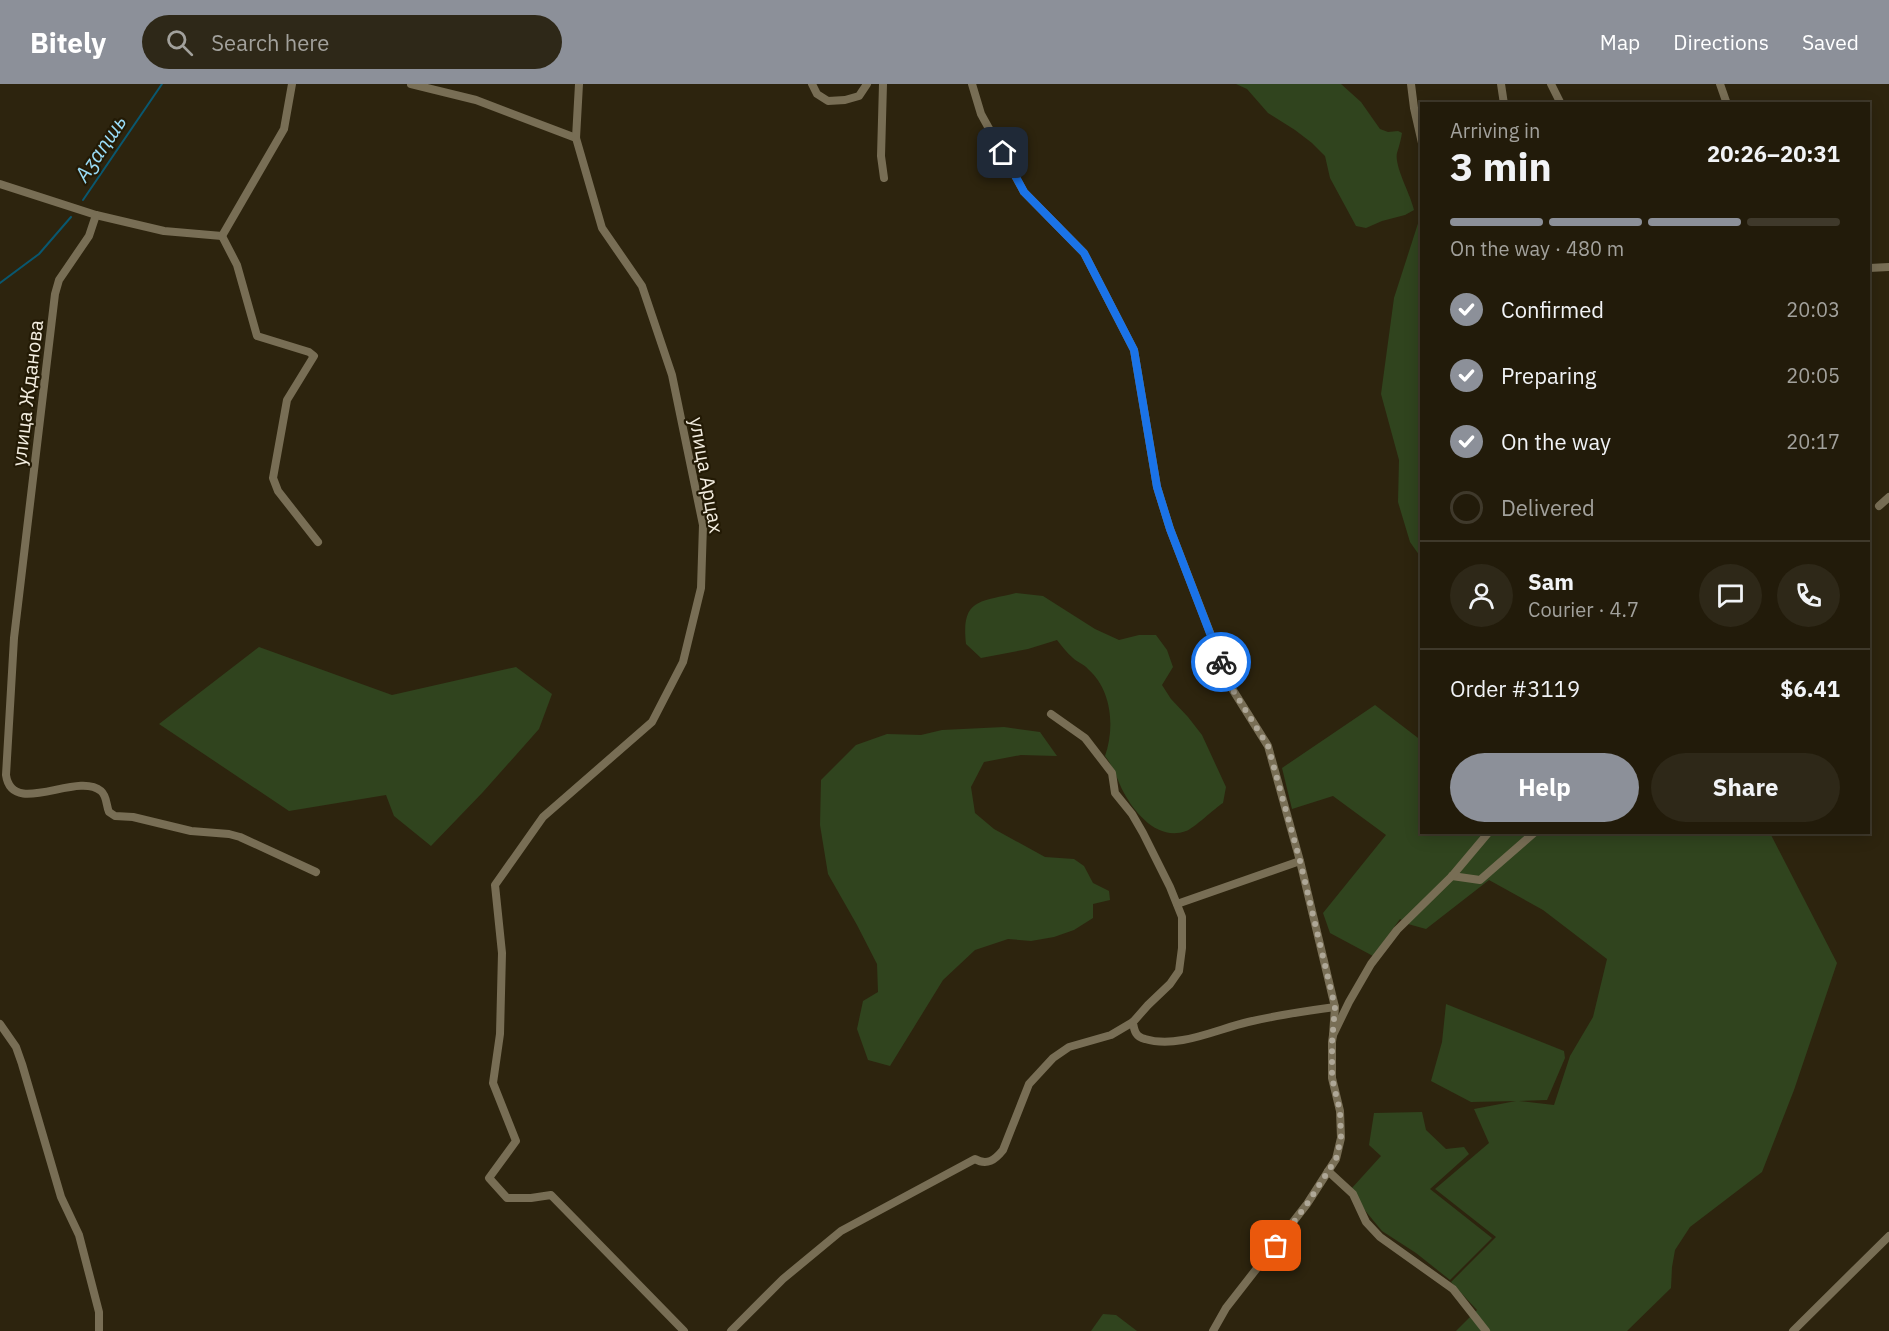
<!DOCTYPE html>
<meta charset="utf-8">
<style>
:root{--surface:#221b0a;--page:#2e2818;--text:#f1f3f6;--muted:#a2a19c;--line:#3f392b;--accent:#8c9099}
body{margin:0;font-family:"IBM Plex Sans",sans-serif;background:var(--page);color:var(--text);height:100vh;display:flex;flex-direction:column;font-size:22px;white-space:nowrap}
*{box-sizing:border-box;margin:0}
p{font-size:20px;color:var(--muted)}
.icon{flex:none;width:33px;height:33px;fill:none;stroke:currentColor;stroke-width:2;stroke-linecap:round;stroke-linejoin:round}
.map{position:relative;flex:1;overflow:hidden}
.side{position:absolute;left:1420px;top:18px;width:450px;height:732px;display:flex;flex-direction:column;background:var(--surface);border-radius:0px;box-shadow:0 3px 15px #0003,0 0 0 2px var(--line)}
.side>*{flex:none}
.pin{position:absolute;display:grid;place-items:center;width:51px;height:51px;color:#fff;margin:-26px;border-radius:12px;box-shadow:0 3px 9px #0006}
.courier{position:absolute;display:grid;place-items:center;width:60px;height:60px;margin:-30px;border:4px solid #1a73e8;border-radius:50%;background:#fff;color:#222;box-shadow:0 2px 8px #0007}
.headline em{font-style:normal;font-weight:700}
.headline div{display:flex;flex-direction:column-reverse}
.headline{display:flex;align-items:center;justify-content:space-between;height:102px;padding:0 30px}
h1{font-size:39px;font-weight:700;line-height:45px}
.bar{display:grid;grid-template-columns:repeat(4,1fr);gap:9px 6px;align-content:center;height:72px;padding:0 30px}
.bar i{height:8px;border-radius:4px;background:var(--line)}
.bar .current{background:var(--accent)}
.bar p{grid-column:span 4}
.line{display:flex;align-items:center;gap:15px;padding:0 30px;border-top:2px solid var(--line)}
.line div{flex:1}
.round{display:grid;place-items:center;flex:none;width:63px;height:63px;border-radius:32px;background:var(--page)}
ol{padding:0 30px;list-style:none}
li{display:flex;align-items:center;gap:18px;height:66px}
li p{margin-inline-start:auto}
li .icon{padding:6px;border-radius:50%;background:var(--accent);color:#fff;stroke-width:4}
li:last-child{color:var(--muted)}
li i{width:33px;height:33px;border:3px solid var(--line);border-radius:50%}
.primary-button{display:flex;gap:12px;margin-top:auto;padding:12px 30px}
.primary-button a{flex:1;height:69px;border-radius:36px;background:var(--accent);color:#fff;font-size:24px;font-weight:700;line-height:69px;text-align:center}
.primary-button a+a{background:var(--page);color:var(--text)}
header{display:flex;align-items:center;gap:36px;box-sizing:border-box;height:84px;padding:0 30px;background:var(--accent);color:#fff}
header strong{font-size:28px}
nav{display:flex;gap:33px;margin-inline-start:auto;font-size:21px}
.search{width:420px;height:54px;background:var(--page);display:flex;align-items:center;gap:15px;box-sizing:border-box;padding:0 21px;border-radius:33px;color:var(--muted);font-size:22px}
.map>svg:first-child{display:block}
.green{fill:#30441e}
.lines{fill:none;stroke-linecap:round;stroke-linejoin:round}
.stream{stroke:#09576f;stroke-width:2}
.street{stroke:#786e55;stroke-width:8}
.done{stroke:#aea797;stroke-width:6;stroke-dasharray:0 10.8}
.route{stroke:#1a73e8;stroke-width:8}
.labels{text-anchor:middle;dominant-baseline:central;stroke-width:4.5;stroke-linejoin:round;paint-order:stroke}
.street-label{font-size:20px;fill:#f4eee1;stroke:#231a05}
.water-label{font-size:21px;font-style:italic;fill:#99dbf6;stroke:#231a05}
</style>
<header>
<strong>Bitely</strong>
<div class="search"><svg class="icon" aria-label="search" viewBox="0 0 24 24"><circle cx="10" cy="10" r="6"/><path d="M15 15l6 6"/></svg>Search here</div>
<nav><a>Map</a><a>Directions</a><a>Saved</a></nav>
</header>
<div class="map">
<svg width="1889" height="1247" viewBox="0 0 1889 1247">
<rect width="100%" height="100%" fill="#2d240e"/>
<!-- green -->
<g class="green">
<path d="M1236,0h105l20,18 19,27 8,3 10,-1 4,2c-1,7 -3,13 -5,20 -3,13 14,42 17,57l-9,5 -23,6 -16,7 -10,-2 -26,-48 -5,-22 -13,-13 -17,-13 -27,-17 -21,-24z"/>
<path d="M1422,127v348l-12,-17 -12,-40 1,-42 -18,-66 13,-96z"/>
<path d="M1016,509l27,3 52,33 24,11 20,-5h17l11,15 6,17 -11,18 9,14 17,18 14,18 24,52 -3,16c-8,5 -30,26 -37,28 -27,10 -50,-16 -62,-38 -7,-13 -9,-24 -19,-37 10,-28 7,-66 -17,-87 -4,-5 -11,-7 -15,-11 -6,-5 -11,-12 -16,-18l-29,9 -47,9 -15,-14c-5,-45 13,-42 50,-51z"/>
<path d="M259,563l133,48 124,-28 36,27 -13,35 -56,63 -52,54 -37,-30 -8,-21 -97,16 -130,-87z"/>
<path d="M1375,621l47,36v91l348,1 67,130 -43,127 -32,82 -72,55 -15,23 -3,17 -1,21 -44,43h-171l21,-21 -26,-28 45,-45 -61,-48 54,-46 -15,-34 42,-8 -45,1 -40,-21 11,-39 4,-38 118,47 1,7 -18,42 -28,1 35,4 16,-49 23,-39 14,-58 -64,-49 -54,-30 -63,49 -18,-5 -8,-5 -27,37 -43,-23 -7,-20 63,-78 -53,-39 -41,13 -10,-41z"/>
<path d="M1004,643l36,5 17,24 -36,-1 -37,7 -13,25 4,26 19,16 51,28 29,2 10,7 9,17 16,8 1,9 -17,4v14l-19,12 -20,7 -23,4 -23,-2 -33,11 -32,30 -53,86 -22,-6 -11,-31 6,-28 15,-9 -1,-28 -20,-39 -29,-51 -8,-49 1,-45 35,-35 31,-11 34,1 21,-5z"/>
<path d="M1422,1028l4,18 20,19 18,-2 5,7 -39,35 62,49 -42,42 -34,-27 -34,-22 -19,-23 -11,-20 29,-32 -12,-11 5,-32z"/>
<path d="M1103,1230l13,1 21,16h-46z"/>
</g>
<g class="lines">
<!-- stream -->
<g class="stream">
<path d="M83,116l79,-116"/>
<path d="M0,199l39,-29 32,-37"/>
</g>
<!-- street -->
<g class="street">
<path d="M411,0l65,16 100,38"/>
<path d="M579,0l-3,54 26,90 40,58 30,89 31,150 -2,63 -18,74 -31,60 -109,95 -48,68 7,68 -2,81 -7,49 23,58 -27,37 18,20h24l20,-3 133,136"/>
<path d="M812,0l5,10 11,7 17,-1 14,-4 8,-12"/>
<path d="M883,0l-2,72 3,22"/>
<path d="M972,0l9,30 43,78 60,61 50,97 23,137 13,42 61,158 37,59 32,115 35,146 -2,28"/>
<path d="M1411,0l3,24 8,35"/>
<path d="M1501,0l3,20"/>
<path d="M1551,0l10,20"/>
<path d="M1720,0l7,20"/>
<path d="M0,100l96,31 68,16 58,5"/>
<path d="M96,131l-7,21 -30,44 -4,14 -41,344 -8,137c6,43 71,-4 95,16 6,5 5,14 8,21l6,4 18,1 58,14 38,3 11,3 76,35"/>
<path d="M222,152l15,29 20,71 52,16 5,4 -27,44 -14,78 5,13 40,51"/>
<path d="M222,152l62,-107 8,-45"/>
<path d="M1869,184l20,-1"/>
<path d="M1879,422l10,-9"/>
<path d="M1051,630l34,24 27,35 3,20 17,21 11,19 27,54 12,30v31l-3,23 -9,13 -22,21 -15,17c1,9 3,15 12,17 33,10 72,-10 103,-17 29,-7 58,-11 87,-15"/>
<path d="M1452,792l28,4 55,-48"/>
<path d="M1177,820l123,-43"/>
<path d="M0,940l16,23 6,17 39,133 18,38 20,77v19"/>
<path d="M1328,1087l25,23 13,28 14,15 73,52 33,42"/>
<path d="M731,1247l52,-52 58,-48 134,-72c12,7 20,1 28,-9l26,-66 24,-26 16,-11 42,-12 22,-13"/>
<path d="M1213,1247l13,-23 81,-104 29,-45 5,-21 -1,-27 -8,-33v-36l1,-7 16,-33 22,-38 26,-34 55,-54 37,-44"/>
<path d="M1793,1247l96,-95"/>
</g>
</g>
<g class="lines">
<!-- done -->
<path class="done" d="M1221,578l10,25 37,59 32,115 35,146 -3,35v36l8,33 1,27 -5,21 -29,45 -31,42"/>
<!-- route -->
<path class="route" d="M1003,69l21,39 60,61 50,97 23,137 13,42 51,133"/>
</g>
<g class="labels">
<!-- street labels -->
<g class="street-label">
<text transform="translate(27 309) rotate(-83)">улица Жданова</text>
<text transform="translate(707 391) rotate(80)">улица Арцах</text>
</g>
<!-- water labels -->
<g class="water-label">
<text transform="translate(100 64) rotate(-56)">Аӡаԥшь</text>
</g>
</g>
</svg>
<div class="pin" style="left:1276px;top:1162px;background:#ea580c"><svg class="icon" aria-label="bag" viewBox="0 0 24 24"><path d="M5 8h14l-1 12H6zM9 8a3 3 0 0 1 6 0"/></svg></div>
<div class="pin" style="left:1003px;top:69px;background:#1f2937"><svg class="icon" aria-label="home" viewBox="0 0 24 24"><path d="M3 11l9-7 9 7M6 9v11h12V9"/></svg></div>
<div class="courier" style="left:1221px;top:578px"><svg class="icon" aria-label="bike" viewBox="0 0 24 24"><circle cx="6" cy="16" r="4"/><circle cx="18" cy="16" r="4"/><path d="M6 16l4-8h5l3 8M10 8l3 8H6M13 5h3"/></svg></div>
<section class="side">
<div class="headline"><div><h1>3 min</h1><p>Arriving in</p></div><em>20:26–20:31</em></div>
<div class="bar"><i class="current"></i><i class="current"></i><i class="current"></i><i></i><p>On the way · 480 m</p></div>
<ol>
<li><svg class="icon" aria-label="check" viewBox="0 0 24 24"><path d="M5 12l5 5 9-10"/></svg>Confirmed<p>20:03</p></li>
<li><svg class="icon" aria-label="check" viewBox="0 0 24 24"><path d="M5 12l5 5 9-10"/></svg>Preparing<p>20:05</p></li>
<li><svg class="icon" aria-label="check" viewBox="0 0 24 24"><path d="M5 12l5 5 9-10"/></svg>On the way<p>20:17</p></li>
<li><i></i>Delivered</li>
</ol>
<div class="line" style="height:108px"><a class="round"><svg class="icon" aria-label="person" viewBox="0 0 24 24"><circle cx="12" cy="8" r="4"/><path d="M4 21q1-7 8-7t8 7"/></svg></a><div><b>Sam</b><p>Courier · 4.7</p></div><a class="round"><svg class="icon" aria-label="chat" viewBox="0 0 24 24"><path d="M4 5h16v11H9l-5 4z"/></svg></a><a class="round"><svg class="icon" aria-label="phone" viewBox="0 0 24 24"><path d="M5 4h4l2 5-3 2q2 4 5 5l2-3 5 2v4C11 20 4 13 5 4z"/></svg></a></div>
<div class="line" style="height:78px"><div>Order #3119</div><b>$6.41</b></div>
<div class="primary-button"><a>Help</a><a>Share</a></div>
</section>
</div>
